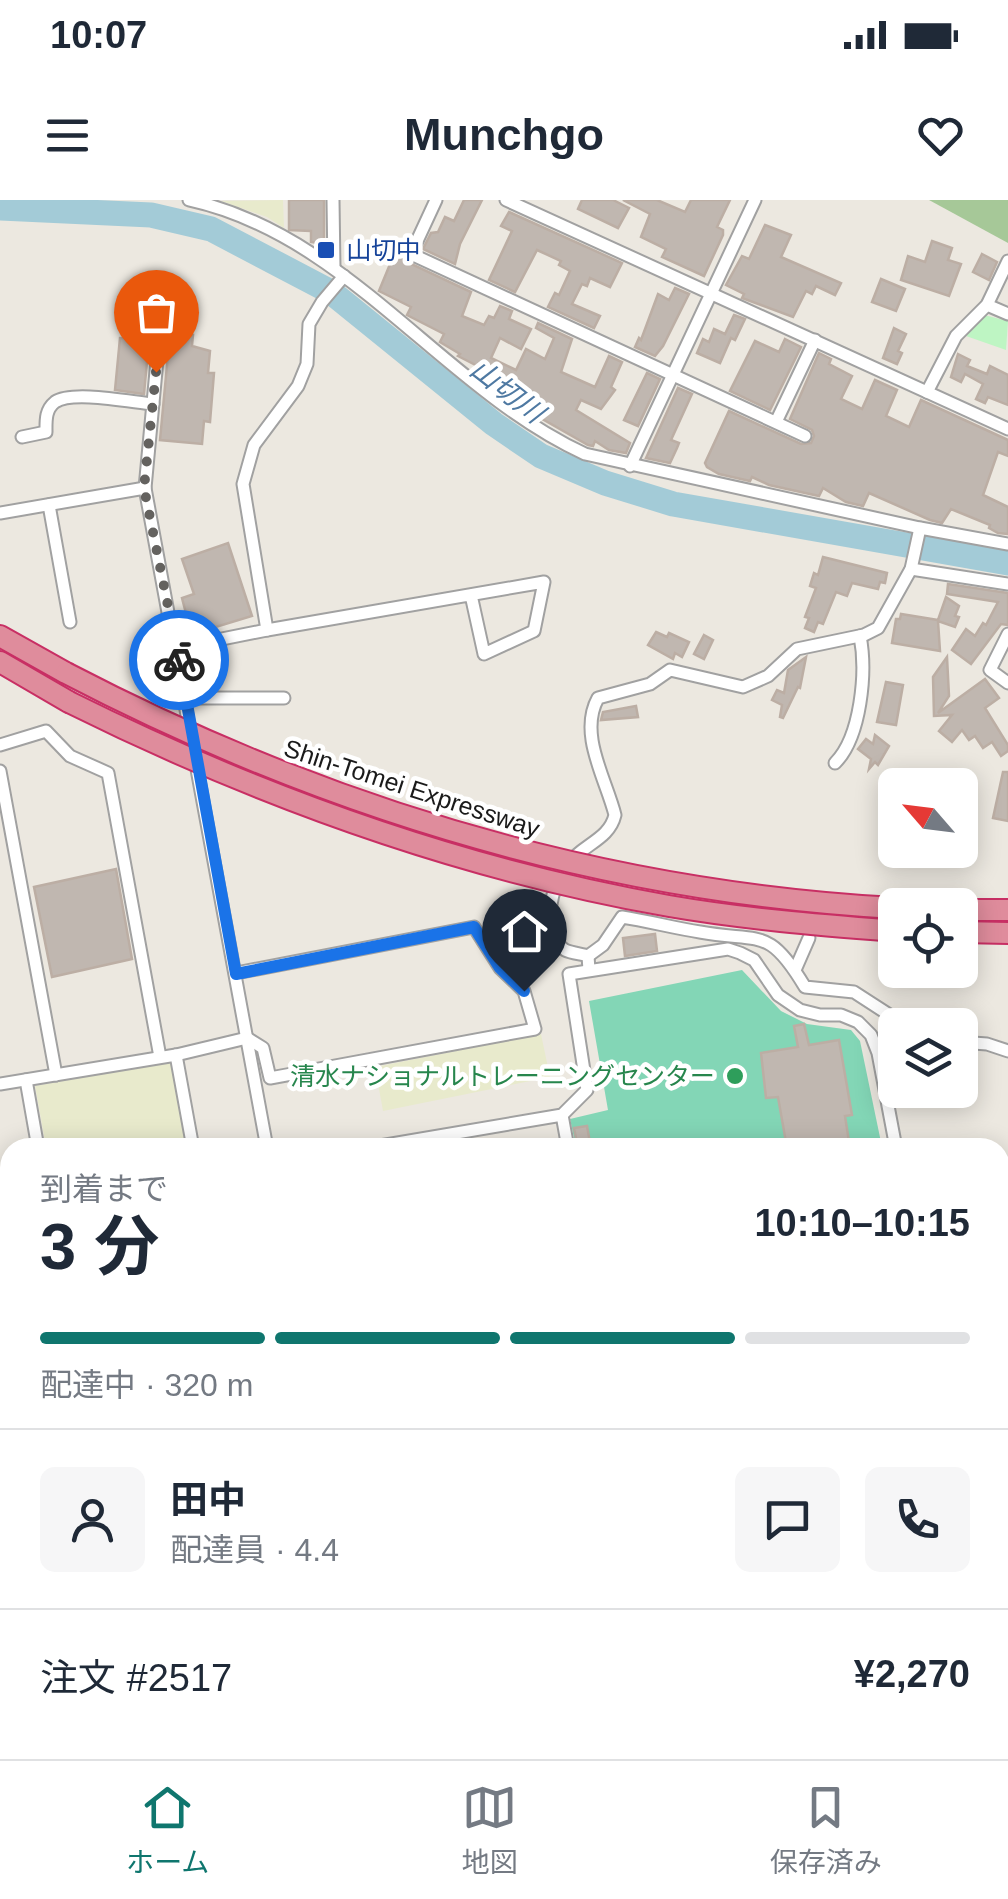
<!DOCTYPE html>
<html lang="ja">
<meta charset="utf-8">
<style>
:root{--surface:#fff;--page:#f6f6f7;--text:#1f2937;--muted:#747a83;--line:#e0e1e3;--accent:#0f766e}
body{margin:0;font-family:Helvetica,"Noto Sans JP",sans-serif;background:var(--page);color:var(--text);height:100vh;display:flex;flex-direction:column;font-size:38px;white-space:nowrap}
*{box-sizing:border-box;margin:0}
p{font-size:32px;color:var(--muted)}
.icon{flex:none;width:55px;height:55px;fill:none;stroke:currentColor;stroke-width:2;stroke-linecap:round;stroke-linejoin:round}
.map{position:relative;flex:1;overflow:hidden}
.sheet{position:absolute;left:0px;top:938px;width:1010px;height:622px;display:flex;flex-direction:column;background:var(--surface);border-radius:30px 30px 0 0;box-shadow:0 5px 25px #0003}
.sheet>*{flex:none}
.needle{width:65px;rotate:298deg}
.tools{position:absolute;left:878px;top:568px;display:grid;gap:20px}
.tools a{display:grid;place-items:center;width:100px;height:100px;border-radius:15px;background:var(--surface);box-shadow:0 5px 25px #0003;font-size:50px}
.pin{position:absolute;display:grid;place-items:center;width:85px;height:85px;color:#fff;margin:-102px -42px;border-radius:50% 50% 50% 0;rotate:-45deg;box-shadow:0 0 10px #0007}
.pin .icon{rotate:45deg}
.courier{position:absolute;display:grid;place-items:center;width:100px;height:100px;margin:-50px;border:8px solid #1a73e8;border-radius:50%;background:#fff;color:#222;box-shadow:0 2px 12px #0007}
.head em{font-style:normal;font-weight:700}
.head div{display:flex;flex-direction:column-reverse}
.head{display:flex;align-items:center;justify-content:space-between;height:170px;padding:0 40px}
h1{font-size:65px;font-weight:700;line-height:75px}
.bar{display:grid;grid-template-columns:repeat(4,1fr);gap:15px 10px;align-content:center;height:120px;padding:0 40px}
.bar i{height:12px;border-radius:8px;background:var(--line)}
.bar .selected{background:var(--accent)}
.bar p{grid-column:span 4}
.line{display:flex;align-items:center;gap:25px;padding:0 40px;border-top:2px solid var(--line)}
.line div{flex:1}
.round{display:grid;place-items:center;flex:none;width:105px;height:105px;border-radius:15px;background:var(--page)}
.status{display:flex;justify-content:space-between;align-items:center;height:70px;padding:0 50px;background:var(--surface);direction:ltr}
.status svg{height:28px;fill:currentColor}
header{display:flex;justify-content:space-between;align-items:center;height:130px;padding:0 40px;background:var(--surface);font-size:45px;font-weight:700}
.dock{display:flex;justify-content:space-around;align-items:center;height:140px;border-top:2px solid var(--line);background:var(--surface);font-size:28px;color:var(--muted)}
.dock a{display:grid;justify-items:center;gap:5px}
.dock .selected{color:var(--accent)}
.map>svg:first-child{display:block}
.farmland{fill:#e8eacc}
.forest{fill:#a6c898}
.park{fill:#bef5c3}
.pitch{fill:#83d6b6}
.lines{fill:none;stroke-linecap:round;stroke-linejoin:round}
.river{stroke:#a3cbd7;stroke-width:25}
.building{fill:#c0b7b0;stroke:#bcaea4;stroke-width:2.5}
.minor-casing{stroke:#a1a1a1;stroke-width:15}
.tertiary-casing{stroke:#a1a1a1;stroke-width:18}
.motorway-casing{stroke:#c82f64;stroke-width:24}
.minor{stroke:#fff;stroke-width:11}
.tertiary{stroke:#fff;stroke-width:14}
.motorway{stroke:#df8c9c;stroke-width:20}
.motorway-bridge-casing{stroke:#c82f64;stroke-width:24;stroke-linecap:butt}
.motorway-bridge{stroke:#df8c9c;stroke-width:20}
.done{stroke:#64625f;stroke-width:10;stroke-dasharray:0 18}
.route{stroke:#1a73e8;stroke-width:12}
.transit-dot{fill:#1a4fb4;stroke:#fff;stroke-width:4}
.leisure-dot{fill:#2e9e5b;stroke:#fff;stroke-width:4}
.labels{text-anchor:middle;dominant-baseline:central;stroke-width:9;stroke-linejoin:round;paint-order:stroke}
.transit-label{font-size:25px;fill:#164399;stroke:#fff;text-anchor:start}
.street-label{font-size:25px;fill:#1a1a1a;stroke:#fff}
.leisure-label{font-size:25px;fill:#27864d;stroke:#fff;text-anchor:end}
.water-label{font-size:28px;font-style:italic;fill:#4f79a2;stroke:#fff}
</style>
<div class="status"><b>10:07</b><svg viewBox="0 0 49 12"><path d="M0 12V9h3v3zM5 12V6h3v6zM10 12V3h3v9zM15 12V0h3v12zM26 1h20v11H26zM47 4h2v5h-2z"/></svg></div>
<header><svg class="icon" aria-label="menu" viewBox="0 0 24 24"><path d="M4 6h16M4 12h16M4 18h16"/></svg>Munchgo<svg class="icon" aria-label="heart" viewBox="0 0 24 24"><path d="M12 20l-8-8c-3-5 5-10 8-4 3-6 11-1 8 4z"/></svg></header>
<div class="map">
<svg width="1008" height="1559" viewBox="0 0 1008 1559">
<rect width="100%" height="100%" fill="#ece8e0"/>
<!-- farmland -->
<g class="farmland">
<path d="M283,0l1,28 -17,-11 -46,-16z"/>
<path d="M541,834l9,43 -167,34 -8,-44z"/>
<path d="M168,862l5,3 14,82h-141l-11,-61z"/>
<path d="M221,1550h146l2,9h-147z"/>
</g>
<!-- forest -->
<path class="forest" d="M929,0h79v43z"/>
<!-- park -->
<path class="park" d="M984,115l24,6 -2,29 -40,-14z"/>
<!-- pitch -->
<path class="pitch" d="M742,770l39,41 26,13 44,6 9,11 22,106h-306l-6,-28 38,-9 -19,-109z"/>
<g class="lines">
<!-- river -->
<path class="river" d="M0,8l151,7 60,14 120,63 163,132 47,32 64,27 68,21 335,59"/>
</g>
<!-- building -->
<g class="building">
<path d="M289,0h35v44l-13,-2v-11l-22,-1z"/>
<path d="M464,0h18l-22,44 -5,20 -32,-15 8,-16 7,-1 7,-15 9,4z"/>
<path d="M582,0h31l16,8 -11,20 -40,-19z"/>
<path d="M623,0h34l28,12 6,-12h39l-13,27 6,3v5l-19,41 -42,-19 4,-8 -25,-12 9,-23z"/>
<path d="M509,12l113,51 -12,24 -20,-9 -3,8 -5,-2 -10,20 28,12 -6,12 -46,-21 7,-14 4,2 11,-24 -11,-6 2,-4 -24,-11 -22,42 -26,-12 23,-49 -11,-5z"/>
<path d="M765,25l26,10 -10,22 60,26 -6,12 -19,-9 -4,8 -6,-3 -13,26 -51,-19 2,-4 -18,-9 16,-29 7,3z"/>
<path d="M932,41l20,7 -4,12 13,4 -12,32 -48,-16 7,-24 17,6z"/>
<path d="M395,52l12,10 64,30 -9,24 22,9 5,-9 5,2 6,-12 12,5 -3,8 22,10 -10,20 -21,-11 -9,20 25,12 10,-21 19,10 9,-21 -18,-10 2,-5 34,16 -11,33 34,15 14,-31 13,6 -11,25 4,3 -14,19 -20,-9 -5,10 54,33 -4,10 -17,-3 -14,-9 -2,5 -5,-1 -58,-33 -24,-22 -18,-8 1,-10 -31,-16 2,-2 -20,-12 4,-8 -37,-19 4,-8 -32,-16z"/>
<path d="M982,54l15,8 -8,18 -16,-8z"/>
<path d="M881,79l24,10 -9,22 -24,-9z"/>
<path d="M675,88l14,6 -26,52 -8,10 -20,-9 4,-9 2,2 17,-46 11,6z"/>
<path d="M734,115l11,4 -10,21 -4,-2 -11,25 -23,-10 6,-14 6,3 5,-13 11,5z"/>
<path d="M894,128l12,6 -8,17 4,2 -5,11 -14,-6z"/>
<path d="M170,133l23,2 -1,11 18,5 -2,22h6l-4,49 -6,-1 -2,23 -42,-4z"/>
<path d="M120,138l29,2 -5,54 -29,-4z"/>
<path d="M785,139l16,8 -31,63 -40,-19 25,-50 24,11z"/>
<path d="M819,153l12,6 -2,5 23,12 -11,23 21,10 13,-29 22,10 -11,26 23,11 12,-27 87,40v16l-10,-4 -15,43 25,12v27l-10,-1 -9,-5 1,-3 -39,-16 -9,14 -12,-3 -61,-27 -6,13 -17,-4 -23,-14 -4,8 -50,-11 -17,-8 -2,4 -31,-7 -12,-7 -2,-4 24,-52 72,33 10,-1 3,-7 -2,-6 -22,-11z"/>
<path d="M958,154l12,6 -3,6 20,8 3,-8 18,9v30l-20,-8 -3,6 -9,-4 7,-15 -18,-10 -4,8 -10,-5z"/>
<path d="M647,173l13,6 -22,47 -14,-6z"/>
<path d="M678,188l14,6 -21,46 8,3 -2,5 -7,15 -24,-5z"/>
<path d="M228,343l24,73 -69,21 -3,-11 9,-1 -7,-27 12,-4 -12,-35z"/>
<path d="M823,357l64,16 -2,10 -5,-1 -2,7 -26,-6 -5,13 -11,-4 -13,32 -5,-2 -4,10 -9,-4 4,-10 -4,-1 11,-29 -6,-2 4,-13 4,2z"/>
<path d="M948,384l60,9v32l-7,-1 -30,40 -19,-14 14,-21 9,7 8,-13 3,2 12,-23 -51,-8z"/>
<path d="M946,397l13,9 -4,10 4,1 -4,10 -17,-6 2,30 -48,-8 4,-24h4l1,-5 37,6z"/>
<path d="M656,432l11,5 2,-4 20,9 -7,15 -7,-4 -2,6 -25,-14z"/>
<path d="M704,435l9,5 -9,19 -10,-5z"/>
<path d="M806,457l-6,31 -2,-1 -15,31 -3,-1 2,-12 -10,-5 5,-10 7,3 4,-23z"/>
<path d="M947,457l2,39 -11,17 47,-34 14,19 -14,10 23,37v6l-7,5 -9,-14 -9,6 -8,-12 -6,4 -7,-10 -10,12 -13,-11 13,-16 -18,1 -1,-39z"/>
<path d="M886,482l17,3 -7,40 -19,-3z"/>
<path d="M636,506l2,11 -37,3 2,-8z"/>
<path d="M875,535l14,11 -11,19 -3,-3 -6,7 2,-10 -13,-10 8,-10 7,5z"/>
<path d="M1003,572h5v49l-15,-3z"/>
<path d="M116,669l16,90 -80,18 -18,-90z"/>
<path d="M655,734l2,17 -32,5 -2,-18z"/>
<path d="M804,824l5,21 30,-5 13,75 -7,1 5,32h-63l-9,-51 -12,1 -5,-45 37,-6 -4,-21z"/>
<path d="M587,926l4,22h-13l-4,-20z"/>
</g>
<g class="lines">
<defs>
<g id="minor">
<path d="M189,0c160,35 253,188 396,254l335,74 88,16"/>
<path d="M333,0l1,68"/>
<path d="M436,0l-25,54 394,182"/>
<path d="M506,0l502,229"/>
<path d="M987,105l21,9"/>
<path d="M159,139l-14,149 122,660"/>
<path d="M927,192l29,-56 31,-31 21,-44"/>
<path d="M776,222l39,-82"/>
<path d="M22,237l24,-5c0,-11 -1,-22 9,-30 17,-12 76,0 98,2"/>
<path d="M630,266l125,-266"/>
<path d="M49,305l21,117"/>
<path d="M0,313l145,-25"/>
<path d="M911,369l97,15"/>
<path d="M267,430l277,-48 -10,49 -50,23 -13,-59"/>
<path d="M1008,434l-18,36 18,13"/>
<path d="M177,448l90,-18 -24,-146 11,-39 44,-59 9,-22 2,-40 13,-22 22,-26"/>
<path d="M186,498h98"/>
<path d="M0,545l46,-14 24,25 38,17 52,284"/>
<path d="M835,563c26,-26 32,-91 25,-127"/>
<path d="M0,571l56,304"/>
<path d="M588,756l15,-11 19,-28c26,4 52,11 78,15 60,11 68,-7 105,55l49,5 51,33"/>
<path d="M589,770l-1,-14c-6,-2 -17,-3 -23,-6 -27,-18 -13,-66 3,-86 15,-20 41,-24 47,-49 -9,-36 -37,-81 -17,-117l52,-14 20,-14 73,17 25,-11 29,-27 67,-14 14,-7 33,-59 9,-41"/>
<path d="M795,770l14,-32"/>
<path d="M960,842l27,2 21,7"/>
<path d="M176,855l17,93"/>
<path d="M26,880l12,68"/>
<path d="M0,884l176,-29 71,-17 16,10 7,30 265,-49 -11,-38 -24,-23 -26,-41 -238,46"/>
<path d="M562,915l6,33"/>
<path d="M368,948l194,-33 25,-25 -18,-116 159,-25 12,4 14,7 24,35 22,15 20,5h21l17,7 13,13 7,18 18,95"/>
<path d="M0,1165l10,58"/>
<path d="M0,1311l10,-2"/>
<path d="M0,1429h10"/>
<path d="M1000,1444l8,-3"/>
<path d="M373,1550l2,9"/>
<path d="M765,1550l4,9"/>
<path d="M952,1559l1,-9"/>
</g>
<g id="tertiary">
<path d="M1000,1235l6,38"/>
<path d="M0,1537l10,-17"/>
</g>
<g id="motorway">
<path d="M0,436l66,37"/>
<path d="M0,462l69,40"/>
<path d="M960,710h48"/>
<path d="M960,732l48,1"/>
</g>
</defs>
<!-- minor casing -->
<use href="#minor" class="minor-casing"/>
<!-- tertiary casing -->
<use href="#tertiary" class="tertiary-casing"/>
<!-- motorway casing -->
<use href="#motorway" class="motorway-casing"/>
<!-- minor -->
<use href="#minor" class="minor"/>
<!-- tertiary -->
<use href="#tertiary" class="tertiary"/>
<!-- motorway -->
<use href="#motorway" class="motorway"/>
<defs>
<g id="motorway-bridge">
<path d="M66,473c259,135 537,219 829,235"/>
<path d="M69,502c191,95 390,167 600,204 75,13 151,19 226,25"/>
</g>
</defs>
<!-- motorway-bridge casing -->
<use href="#motorway-bridge" class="motorway-bridge-casing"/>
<!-- motorway-bridge -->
<use href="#motorway-bridge" class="motorway-bridge"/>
</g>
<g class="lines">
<!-- done -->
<path class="done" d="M156,172l-12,116 35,172"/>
<!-- route -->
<path class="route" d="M179,460l57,314 238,-47 26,41 24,23"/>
</g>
<!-- markers -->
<rect class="transit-dot" x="316" y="40" width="20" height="20" rx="5"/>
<circle class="leisure-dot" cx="735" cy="876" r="10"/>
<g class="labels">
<!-- transit labels -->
<g class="transit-label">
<text x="346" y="50">山切中</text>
</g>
<!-- street labels -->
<g class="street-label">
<text transform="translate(412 588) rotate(18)">Shin-Tomei Expressway</text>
</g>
<!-- leisure labels -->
<g class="leisure-label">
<text x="715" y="876">清水ナショナルトレーニングセンター</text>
</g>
<!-- water labels -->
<g class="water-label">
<text transform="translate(507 191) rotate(38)">山切川</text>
</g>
</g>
</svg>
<div class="tools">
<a><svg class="needle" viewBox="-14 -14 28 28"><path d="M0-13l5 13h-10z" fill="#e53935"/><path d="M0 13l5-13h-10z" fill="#747a83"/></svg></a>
<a><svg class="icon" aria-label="locate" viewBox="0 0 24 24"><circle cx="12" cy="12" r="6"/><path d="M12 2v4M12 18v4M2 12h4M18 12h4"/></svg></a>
<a><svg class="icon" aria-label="layers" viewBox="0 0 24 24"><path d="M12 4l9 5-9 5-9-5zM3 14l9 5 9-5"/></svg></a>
</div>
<div class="pin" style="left:156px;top:172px;background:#ea580c"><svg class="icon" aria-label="bag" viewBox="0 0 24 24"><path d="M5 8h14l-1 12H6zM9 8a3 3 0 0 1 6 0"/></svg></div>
<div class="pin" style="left:524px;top:791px;background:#1f2937"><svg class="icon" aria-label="home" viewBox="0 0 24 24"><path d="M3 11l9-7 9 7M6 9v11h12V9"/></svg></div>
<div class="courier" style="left:179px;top:460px"><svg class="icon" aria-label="bike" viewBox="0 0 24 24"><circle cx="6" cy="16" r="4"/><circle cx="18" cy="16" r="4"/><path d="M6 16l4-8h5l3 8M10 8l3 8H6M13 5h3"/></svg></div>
<section class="sheet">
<div class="head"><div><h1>3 分</h1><p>到着まで</p></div><em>10:10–10:15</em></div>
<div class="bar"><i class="selected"></i><i class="selected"></i><i class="selected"></i><i></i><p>配達中 · 320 m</p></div>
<div class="line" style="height:180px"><a class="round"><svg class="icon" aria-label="person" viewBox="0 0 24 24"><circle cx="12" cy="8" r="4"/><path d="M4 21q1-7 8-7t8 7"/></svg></a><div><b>田中</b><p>配達員 · 4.4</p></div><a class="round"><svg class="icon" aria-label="chat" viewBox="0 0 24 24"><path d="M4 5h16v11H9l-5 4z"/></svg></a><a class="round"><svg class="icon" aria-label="phone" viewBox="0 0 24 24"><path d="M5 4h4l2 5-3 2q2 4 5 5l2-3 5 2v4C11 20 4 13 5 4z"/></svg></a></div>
<div class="line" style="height:130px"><div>注文 #2517</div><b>¥2,270</b></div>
</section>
</div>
<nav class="dock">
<a class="selected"><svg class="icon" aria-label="home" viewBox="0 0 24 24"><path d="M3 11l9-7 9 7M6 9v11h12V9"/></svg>ホーム</a>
<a><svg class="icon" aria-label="map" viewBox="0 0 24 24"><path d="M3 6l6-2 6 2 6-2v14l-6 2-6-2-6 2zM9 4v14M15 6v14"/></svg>地図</a>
<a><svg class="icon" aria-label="saved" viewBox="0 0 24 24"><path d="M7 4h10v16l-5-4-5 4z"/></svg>保存済み</a>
</nav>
